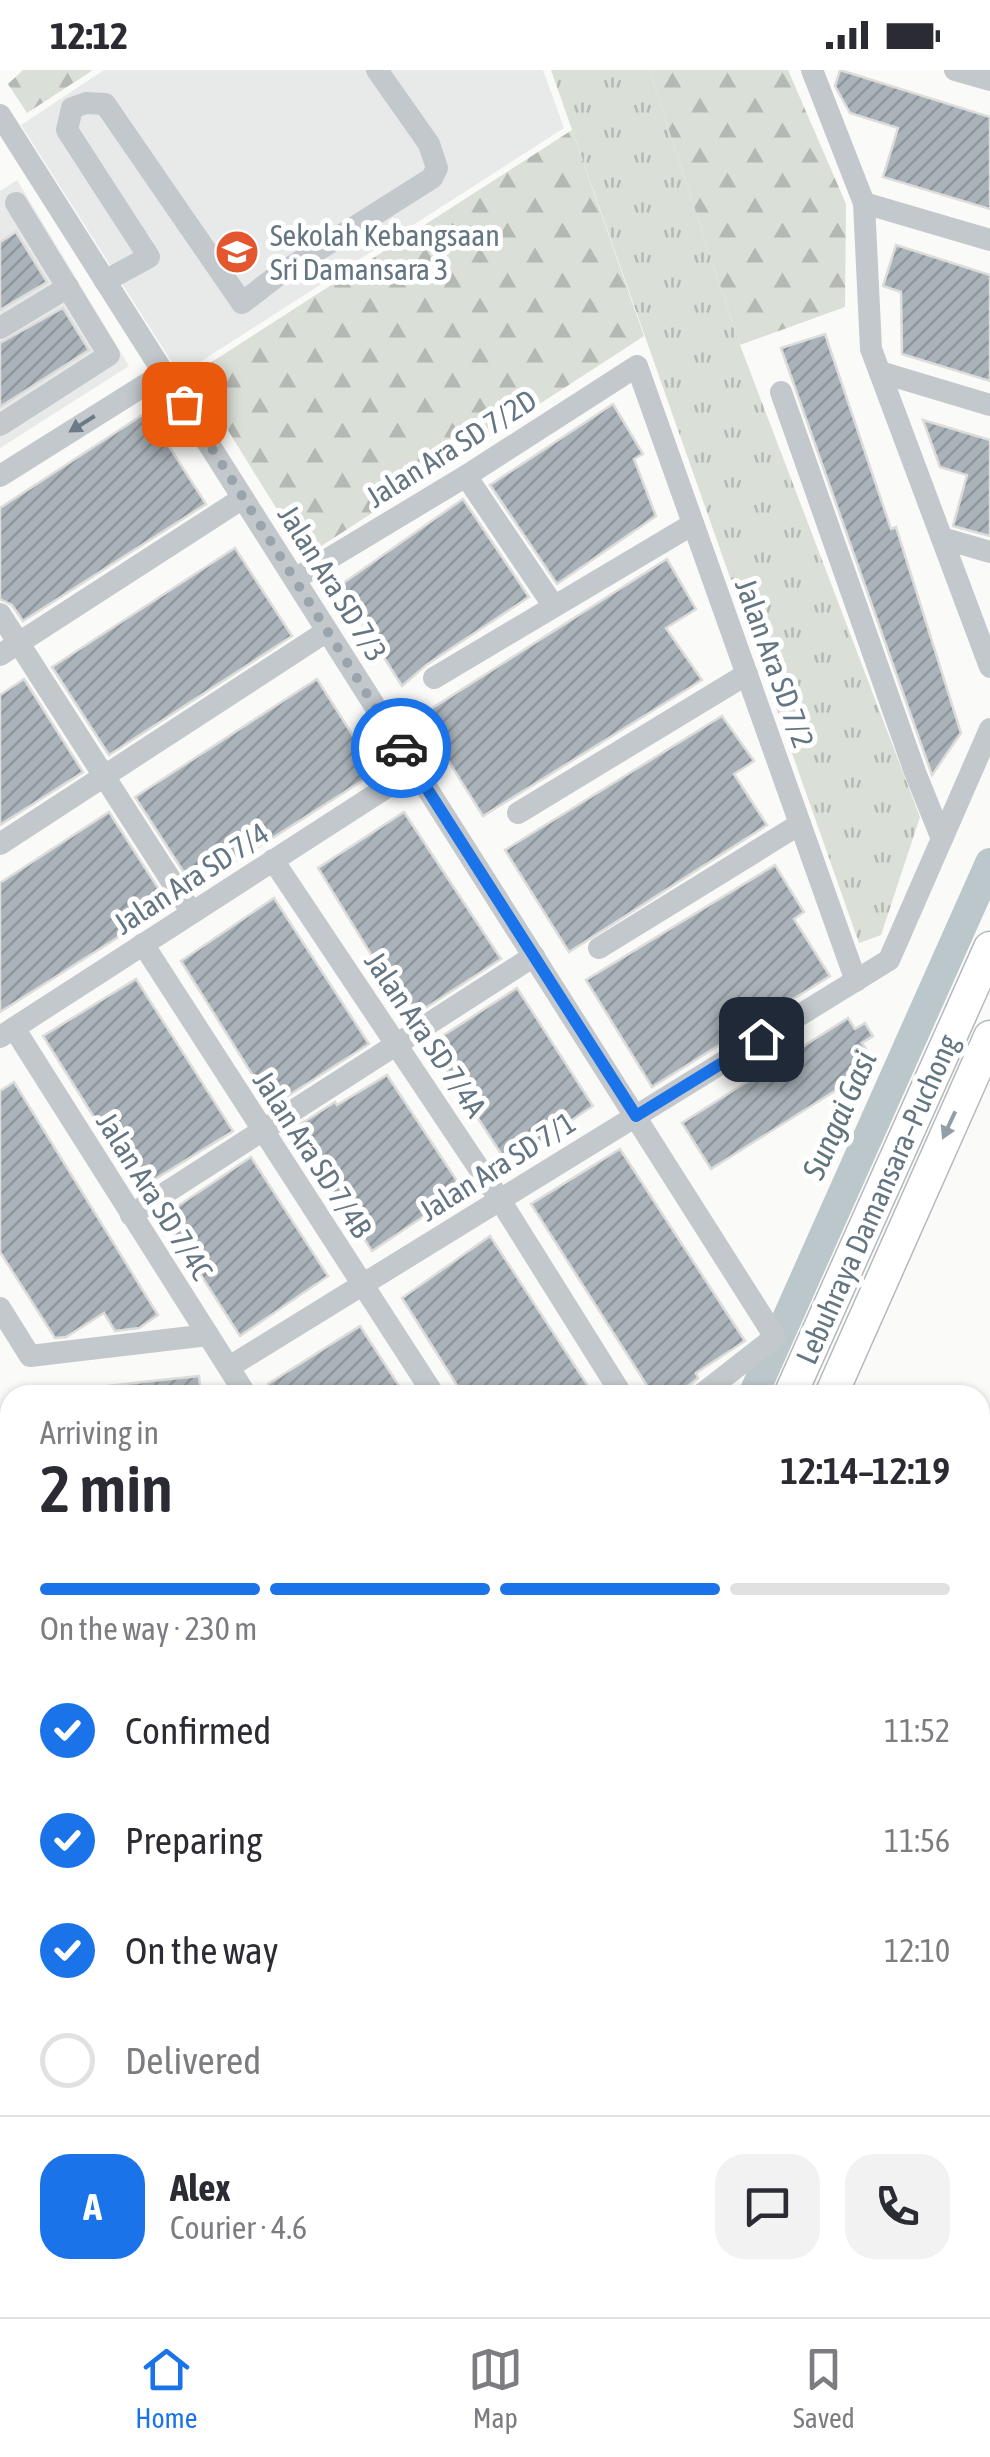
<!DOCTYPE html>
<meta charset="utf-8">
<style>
:root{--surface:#fff;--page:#f2f2f3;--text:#2b2b33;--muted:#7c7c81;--line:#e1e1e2;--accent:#1a73e8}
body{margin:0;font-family:"Asap Condensed",sans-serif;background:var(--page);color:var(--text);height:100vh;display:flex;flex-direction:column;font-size:38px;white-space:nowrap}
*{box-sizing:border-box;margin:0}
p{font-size:32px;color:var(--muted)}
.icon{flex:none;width:55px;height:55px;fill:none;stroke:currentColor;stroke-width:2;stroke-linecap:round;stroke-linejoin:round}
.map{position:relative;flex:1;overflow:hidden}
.sheet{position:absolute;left:0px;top:1315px;width:990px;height:932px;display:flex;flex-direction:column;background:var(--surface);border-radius:30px 30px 0 0;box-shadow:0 2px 8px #0004}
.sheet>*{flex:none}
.pin{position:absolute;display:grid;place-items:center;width:85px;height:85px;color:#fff;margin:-42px;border-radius:20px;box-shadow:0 5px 15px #0006}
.courier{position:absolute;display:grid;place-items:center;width:100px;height:100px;margin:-50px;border:8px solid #1a73e8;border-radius:50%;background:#fff;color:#222;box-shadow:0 2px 12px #0007}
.head em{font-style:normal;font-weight:600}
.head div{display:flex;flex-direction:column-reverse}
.head{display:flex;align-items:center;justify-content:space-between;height:170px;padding:0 40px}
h1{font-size:65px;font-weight:600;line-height:75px}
.bar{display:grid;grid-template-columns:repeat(4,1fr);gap:15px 10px;align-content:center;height:120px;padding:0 40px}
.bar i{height:12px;border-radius:8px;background:var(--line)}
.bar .on{background:var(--accent)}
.bar p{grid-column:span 4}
.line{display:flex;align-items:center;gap:25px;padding:0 40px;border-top:2px solid var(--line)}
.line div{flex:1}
.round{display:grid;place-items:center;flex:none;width:105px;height:105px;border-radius:30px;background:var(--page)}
ol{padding:0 40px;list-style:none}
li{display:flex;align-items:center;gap:30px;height:110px}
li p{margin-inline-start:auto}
li .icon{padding:10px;border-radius:50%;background:var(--accent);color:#fff;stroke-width:4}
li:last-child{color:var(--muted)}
li i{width:55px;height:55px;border:5px solid var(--line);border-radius:50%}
.status{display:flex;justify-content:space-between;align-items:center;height:70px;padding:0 50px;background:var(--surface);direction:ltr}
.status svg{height:28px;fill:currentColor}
.tabs{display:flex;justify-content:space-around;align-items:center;height:140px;border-top:2px solid var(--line);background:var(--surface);font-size:28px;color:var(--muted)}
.tabs a{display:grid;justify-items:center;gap:5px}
.tabs .on{color:var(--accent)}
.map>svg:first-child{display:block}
.built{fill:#e8e9e9}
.grass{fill:url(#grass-tufts)}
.forest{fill:url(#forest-firs)}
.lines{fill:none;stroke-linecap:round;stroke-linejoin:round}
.stream{stroke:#bbc7cb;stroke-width:5}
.river{stroke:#bbc7cb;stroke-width:30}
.building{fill:url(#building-hatch);stroke:#dcdcda;stroke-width:2.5}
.highway-casing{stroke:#b4b9bd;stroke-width:35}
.minor{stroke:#c3c8cc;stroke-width:22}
.highway{stroke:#fff;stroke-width:32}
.oneway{fill:#6a7a87}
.oneway2{fill:#939fa8}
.done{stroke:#99a4ac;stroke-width:10;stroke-dasharray:0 18}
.route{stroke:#1a73e8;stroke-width:12}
.labels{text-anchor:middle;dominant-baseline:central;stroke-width:10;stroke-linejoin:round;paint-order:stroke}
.poi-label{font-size:30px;fill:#657683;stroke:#fff;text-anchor:start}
.street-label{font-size:30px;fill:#657683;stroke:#fff}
.water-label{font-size:32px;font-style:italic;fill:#60757c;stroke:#fff}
</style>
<div class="status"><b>12:12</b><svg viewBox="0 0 49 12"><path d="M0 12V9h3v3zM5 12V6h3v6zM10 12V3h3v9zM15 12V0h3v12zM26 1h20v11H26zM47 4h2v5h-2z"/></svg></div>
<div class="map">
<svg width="990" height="2247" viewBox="0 0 990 2247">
<defs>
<pattern id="grass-tufts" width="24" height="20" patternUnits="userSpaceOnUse" patternTransform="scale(2.5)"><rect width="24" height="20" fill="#dadfd7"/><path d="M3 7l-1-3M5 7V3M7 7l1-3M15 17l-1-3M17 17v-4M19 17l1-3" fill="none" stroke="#b4b9b4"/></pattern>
<pattern id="forest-firs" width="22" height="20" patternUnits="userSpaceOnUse" patternTransform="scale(2.5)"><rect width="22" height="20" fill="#dadfd7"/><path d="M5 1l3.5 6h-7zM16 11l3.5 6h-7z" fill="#b4b9b4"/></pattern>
<pattern id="building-hatch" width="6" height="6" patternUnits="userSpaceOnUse" patternTransform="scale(2.5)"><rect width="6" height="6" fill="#aab3b9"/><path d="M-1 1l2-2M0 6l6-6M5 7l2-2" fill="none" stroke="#8e969c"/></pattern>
</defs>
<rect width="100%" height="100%" fill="#fafaf8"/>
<!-- built -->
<g class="built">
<path d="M104,0h439l21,58 -384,247 -159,-250z"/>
<path d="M17,110l112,186 -129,82v-257z"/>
</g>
<!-- grass -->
<path class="grass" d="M551,0h98l91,275 180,472 -39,118 -22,8z"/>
<!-- forest -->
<g class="forest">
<path d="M23,0h70l-66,43 -19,-29z"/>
<path d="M649,0h139l58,134 -1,103 -105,38z"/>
<path d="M572,60l72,206 -338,220 -113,-182z"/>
<path d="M0,1544l10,4v570l-10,5z"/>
</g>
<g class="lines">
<!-- stream -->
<g class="stream">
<path d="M980,1575l10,3"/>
<path d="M980,1648l10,3"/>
</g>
<!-- river -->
<path class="river" d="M753,1325l237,-532"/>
</g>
<!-- building -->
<g class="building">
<path d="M840,0l150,47v92l-107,-32 15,-49 -48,-15 -15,-27z"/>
<path d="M16,162l31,50 -47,28v-68z"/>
<path d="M896,175l94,30v106l-88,-27 -1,-62 -18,-6z"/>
<path d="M63,238l26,42 -89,57v-64z"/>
<path d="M825,264l66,195 5,-2 65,206 -29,42 -151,-427z"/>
<path d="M613,334l30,50 -9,5 22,57 -99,68 -67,-99z"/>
<path d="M147,342l59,92 -183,117 -11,-16 -12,-6v-91z"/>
<path d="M923,350l67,20v96l-37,-10 14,-51 -27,-8z"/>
<path d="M463,429l66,98 -103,68 -24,21 -63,-100z"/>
<path d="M235,478l57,88 -183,119 -57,-88z"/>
<path d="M667,489l29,50 -30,19 36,52 -219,136 -63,-100z"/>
<path d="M24,609l59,93 -83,53v-130z"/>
<path d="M317,609l59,93 -182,116 -59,-91z"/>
<path d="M722,646l32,45 -20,13 33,51 -198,127 -64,-102z"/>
<path d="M109,742l60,93 -169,107v-129z"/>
<path d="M404,742l97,147 -91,59 -92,-150z"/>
<path d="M775,795l29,47 -10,7 36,57 -178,111 -66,-107z"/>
<path d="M274,828l95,146 -97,62 -91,-145z"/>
<path d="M136,909l97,152 -94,58 -96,-153z"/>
<path d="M517,918l76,118 -86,57 -77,-119z"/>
<path d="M848,948l7,11 10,-6 8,13 -11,7 14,22 -165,104 -29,-46z"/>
<path d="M387,1005l76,115 -91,61 -79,-122 42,-27 2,3z"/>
<path d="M14,1012l144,233 -19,13 -24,3 -11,-18 -38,24 -11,1 -55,-86v-161z"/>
<path d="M620,1079l125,192 -49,32 2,5 -22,17h-23l-122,-191z"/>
<path d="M251,1087l77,119 -88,60 -77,-120z"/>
<path d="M490,1166l104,159h-131l-61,-97z"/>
<path d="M360,1256l45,69h-130l-7,-11z"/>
<path d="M199,1306l2,19h-94l-1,-9z"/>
</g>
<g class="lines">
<defs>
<g id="highway">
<path d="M790,1325l200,-447"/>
<path d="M831,1325l159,-358"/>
<path d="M0,1457l10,5"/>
<path d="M0,1510l10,4"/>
<path d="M980,1737l10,3"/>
<path d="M980,1784l10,3"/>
<path d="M482,2247l3,-9"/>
<path d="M524,2247l2,-9"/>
</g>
</defs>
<!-- highway casing -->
<use href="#highway" class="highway-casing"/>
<!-- minor -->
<g class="minor">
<path d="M812,0l52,133 7,146 119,318"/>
<path d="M955,0l35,10"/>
<path d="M0,45l775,1222 -74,58"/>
<path d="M864,133l126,37"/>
<path d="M105,211l44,-24 -82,-127 5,-22 14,-5 19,1 137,199 35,-27 155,-98 5,-10 -8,-24 -52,-74"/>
<path d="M0,258l68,-41"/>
<path d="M880,302l110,33"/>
<path d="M781,322l134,380 27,67"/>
<path d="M0,355l109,-70 -93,-152"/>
<path d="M0,406l164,-103"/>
<path d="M466,406l87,129"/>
<path d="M942,468l48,14"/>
<path d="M295,509l171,-103 171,-110 219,615"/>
<path d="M0,544l192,299"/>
<path d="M0,585l243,-157"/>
<path d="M434,608l259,-154"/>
<path d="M518,743l229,-139"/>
<path d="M0,774l327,-213"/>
<path d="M273,790l227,340 122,195"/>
<path d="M143,874l291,451"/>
<path d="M599,878l201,-124"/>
<path d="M14,958l232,367"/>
<path d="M0,967l415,-268"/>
<path d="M131,1145l403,-259"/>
<path d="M0,1238l30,48 178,-21"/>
<path d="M229,1297l660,-407 101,-231"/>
<path d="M980,1375l10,-21"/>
<path d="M980,1439l10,3"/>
<path d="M980,1607l10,3"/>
<path d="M980,2034l10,5"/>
<path d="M980,2132l7,-4c2,14 1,22 -7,34"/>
<path d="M251,2238l29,9"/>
<path d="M930,2238l10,9"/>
<path d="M404,2247l2,-9"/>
<path d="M661,2247l2,-9"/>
</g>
<!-- highway -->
<use href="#highway" class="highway"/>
</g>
<!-- one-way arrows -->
<defs><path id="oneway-solid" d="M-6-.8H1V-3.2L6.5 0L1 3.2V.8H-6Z" transform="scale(2.5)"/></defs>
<use class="oneway" href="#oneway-solid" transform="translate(82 354) rotate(148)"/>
<use class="oneway2" href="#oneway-solid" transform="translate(949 1055) rotate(115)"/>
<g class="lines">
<!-- done -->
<path class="done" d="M184,334l217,344"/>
<!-- route -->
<path class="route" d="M401,678l235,368 125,-77"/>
</g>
<!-- icons -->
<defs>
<symbol id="school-disc" viewBox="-11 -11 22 22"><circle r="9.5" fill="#e4572e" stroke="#fff"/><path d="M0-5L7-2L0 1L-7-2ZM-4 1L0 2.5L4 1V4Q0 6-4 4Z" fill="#fff"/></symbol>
</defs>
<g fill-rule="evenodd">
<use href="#school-disc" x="212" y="157" width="50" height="50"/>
</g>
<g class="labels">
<!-- poi labels -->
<g class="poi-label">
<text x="270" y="165">Sekolah Kebangsaan<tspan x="270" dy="34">Sri Damansara 3</tspan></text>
</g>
<!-- street labels -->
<g class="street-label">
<text transform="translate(451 378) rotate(-32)">Jalan Ara SD 7/2D</text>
<text transform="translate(333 513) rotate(58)">Jalan Ara SD 7/3</text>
<text transform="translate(775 593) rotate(70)">Jalan Ara SD 7/2</text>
<text transform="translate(191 808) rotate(-33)">Jalan Ara SD 7/4</text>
<text transform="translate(426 964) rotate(56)">Jalan Ara SD 7/4A</text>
<text transform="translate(313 1084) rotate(57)">Jalan Ara SD 7/4B</text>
<text transform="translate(497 1096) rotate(-32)">Jalan Ara SD 7/1</text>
<text transform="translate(155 1126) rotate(58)">Jalan Ara SD 7/4C</text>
<text transform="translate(877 1129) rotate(-66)">Lebuhraya Damansara–Puchong</text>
</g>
<!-- water labels -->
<g class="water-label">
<text transform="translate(839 1045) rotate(-66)">Sungai Gasi</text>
</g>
</g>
</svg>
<div class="pin" style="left:184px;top:334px;background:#ea580c"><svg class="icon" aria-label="bag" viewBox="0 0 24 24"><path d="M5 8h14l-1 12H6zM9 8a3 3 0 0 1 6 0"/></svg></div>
<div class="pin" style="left:761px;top:969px;background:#1f2937"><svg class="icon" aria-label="home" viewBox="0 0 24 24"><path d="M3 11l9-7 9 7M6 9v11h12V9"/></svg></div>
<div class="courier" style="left:401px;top:678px"><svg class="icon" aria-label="car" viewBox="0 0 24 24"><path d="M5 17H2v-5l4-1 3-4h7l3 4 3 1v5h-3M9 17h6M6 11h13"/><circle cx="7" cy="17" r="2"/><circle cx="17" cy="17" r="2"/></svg></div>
<section class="sheet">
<div class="head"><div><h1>2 min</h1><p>Arriving in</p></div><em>12:14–12:19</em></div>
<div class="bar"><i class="on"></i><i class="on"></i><i class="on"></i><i></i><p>On the way · 230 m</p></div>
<ol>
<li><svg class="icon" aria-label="check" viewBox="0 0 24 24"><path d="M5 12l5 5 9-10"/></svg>Confirmed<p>11:52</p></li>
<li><svg class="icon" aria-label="check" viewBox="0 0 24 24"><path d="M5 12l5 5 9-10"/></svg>Preparing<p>11:56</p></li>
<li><svg class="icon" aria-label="check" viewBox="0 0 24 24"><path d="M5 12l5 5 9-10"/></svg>On the way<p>12:10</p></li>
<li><i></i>Delivered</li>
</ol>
<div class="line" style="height:180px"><b class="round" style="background:var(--accent);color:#fff">A</b><div><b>Alex</b><p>Courier · 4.6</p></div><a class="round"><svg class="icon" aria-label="chat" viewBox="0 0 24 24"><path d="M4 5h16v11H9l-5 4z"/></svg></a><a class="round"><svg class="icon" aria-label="phone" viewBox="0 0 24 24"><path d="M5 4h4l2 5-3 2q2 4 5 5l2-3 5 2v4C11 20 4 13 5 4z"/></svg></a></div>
</section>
</div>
<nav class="tabs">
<a class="on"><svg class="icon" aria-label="home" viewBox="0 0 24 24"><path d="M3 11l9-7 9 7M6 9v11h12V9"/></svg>Home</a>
<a><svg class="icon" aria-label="map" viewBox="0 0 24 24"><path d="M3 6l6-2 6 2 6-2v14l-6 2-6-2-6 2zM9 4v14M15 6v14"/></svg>Map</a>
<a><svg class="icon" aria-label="saved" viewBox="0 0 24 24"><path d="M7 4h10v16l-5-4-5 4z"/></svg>Saved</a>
</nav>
